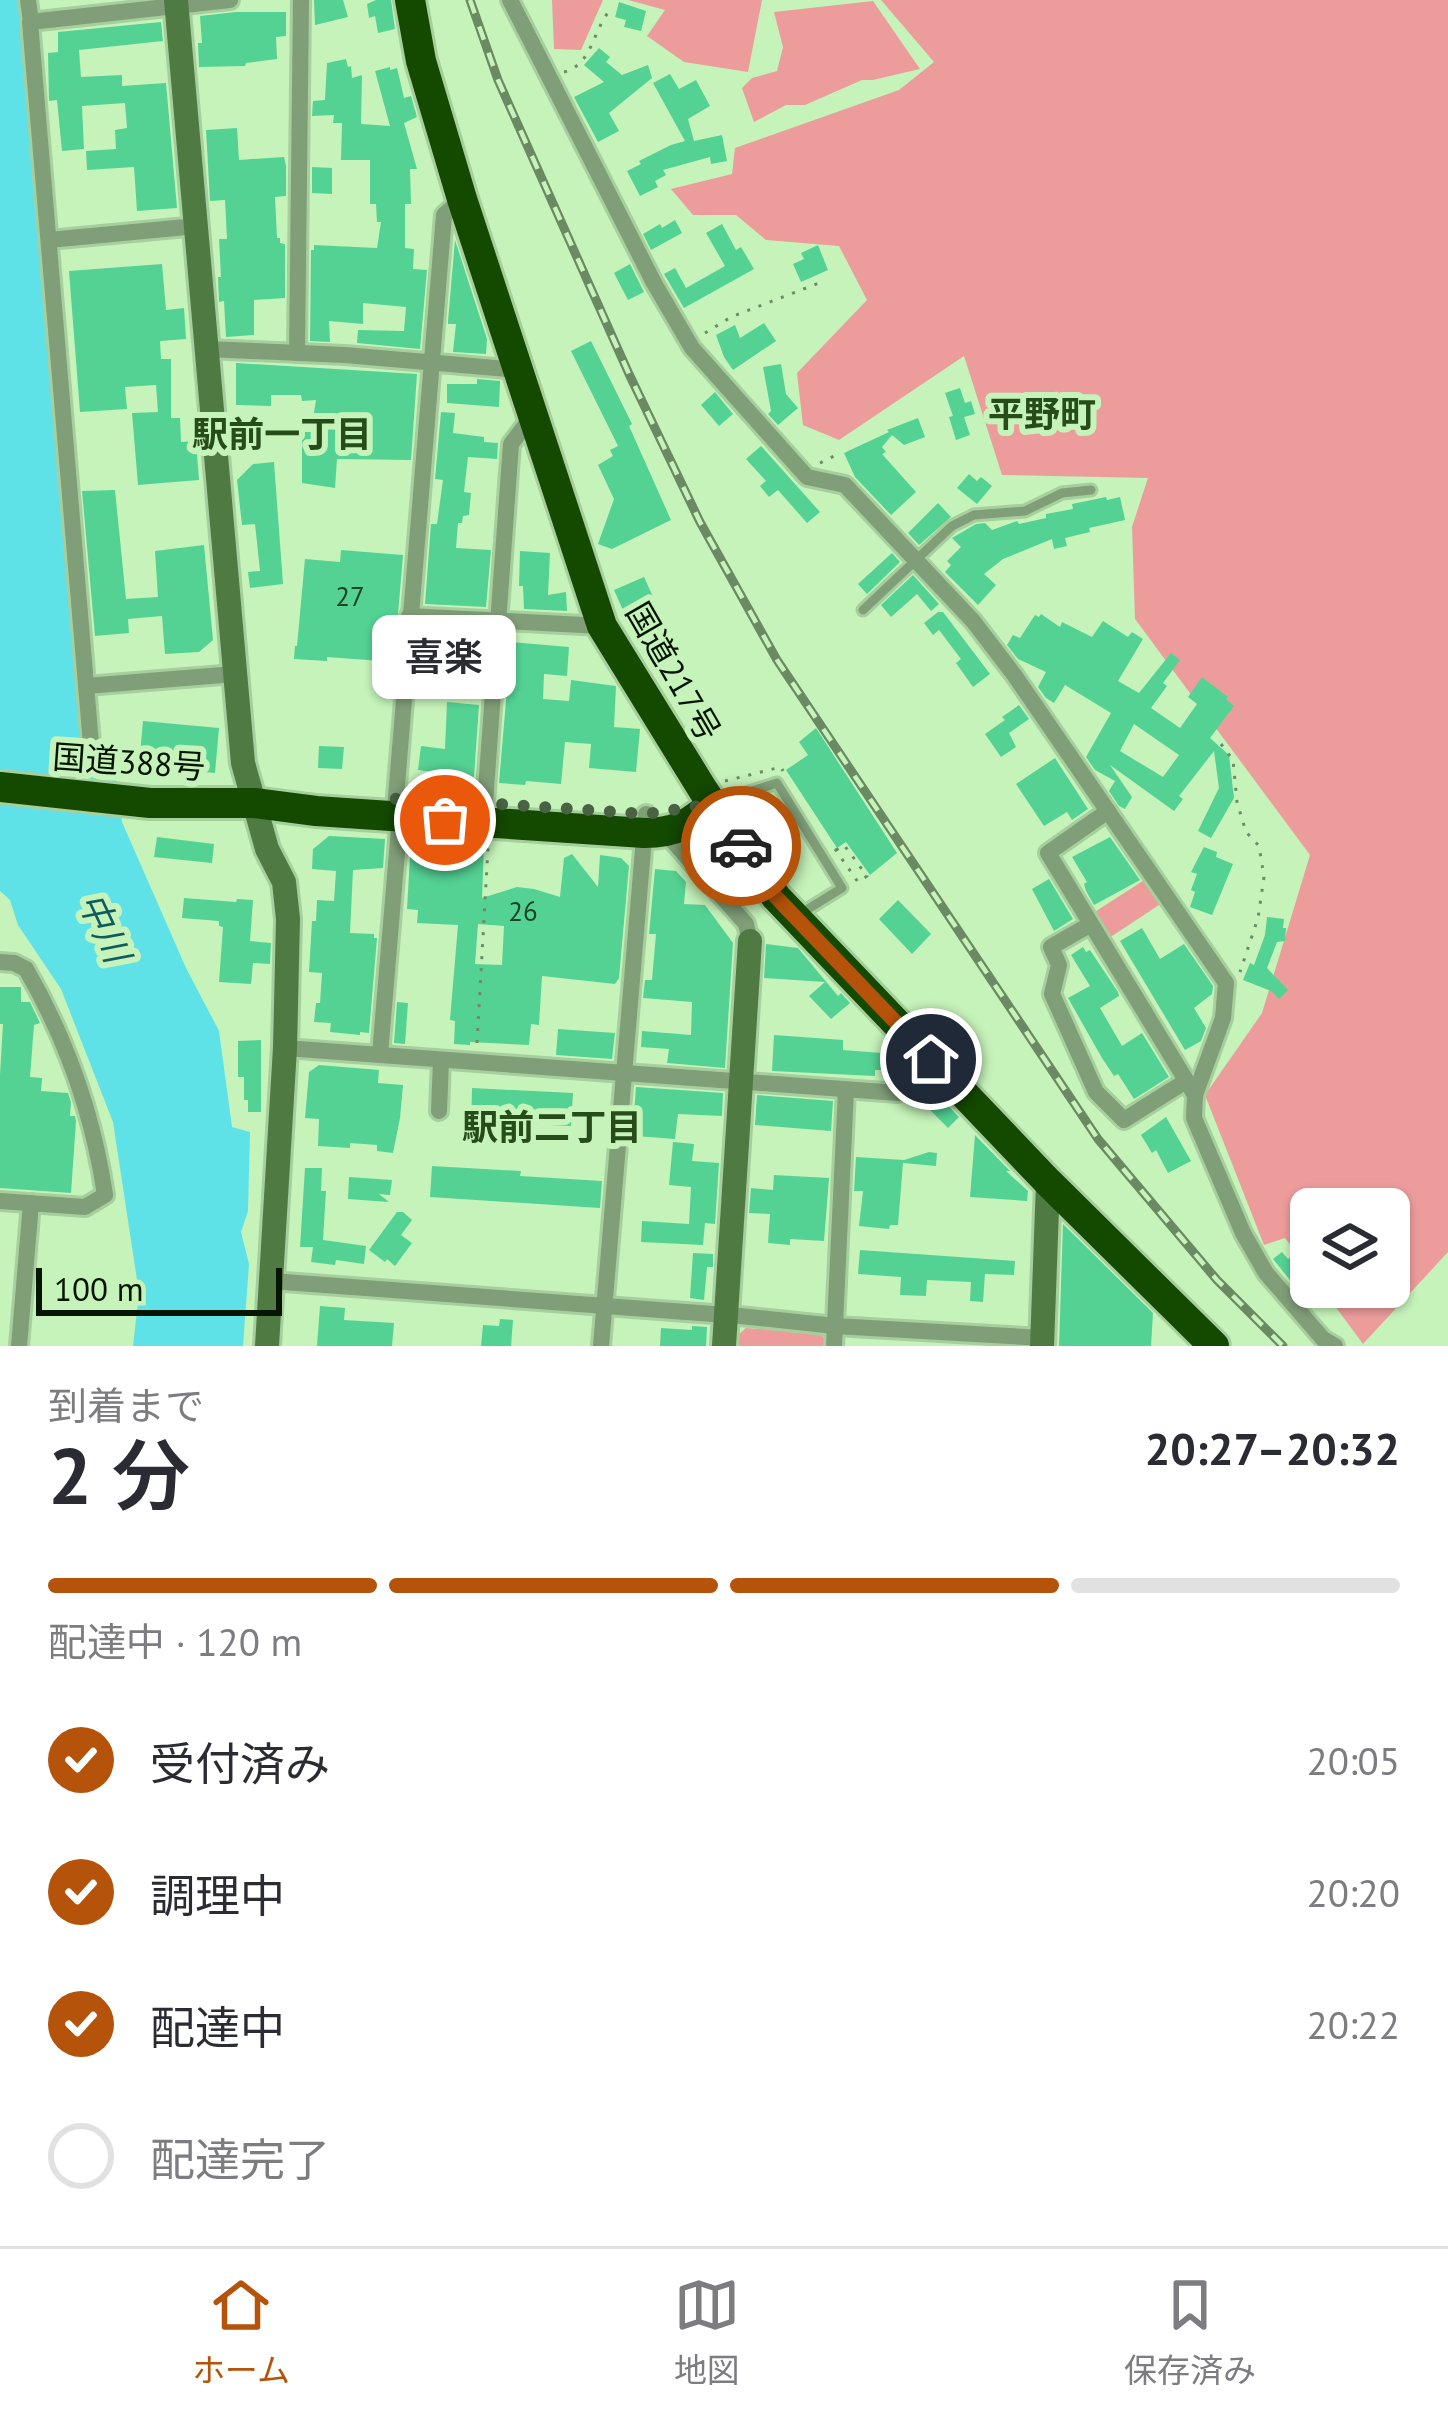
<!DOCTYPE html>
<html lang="ja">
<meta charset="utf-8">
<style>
:root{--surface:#fff;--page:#f7f7f7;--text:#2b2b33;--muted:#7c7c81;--line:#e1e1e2;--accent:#b45309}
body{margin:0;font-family:"PT Sans","Noto Sans JP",sans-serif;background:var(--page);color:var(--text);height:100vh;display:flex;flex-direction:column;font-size:45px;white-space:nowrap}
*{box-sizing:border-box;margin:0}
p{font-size:39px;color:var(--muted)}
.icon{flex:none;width:66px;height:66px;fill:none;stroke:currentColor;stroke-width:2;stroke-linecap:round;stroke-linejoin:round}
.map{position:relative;height:1346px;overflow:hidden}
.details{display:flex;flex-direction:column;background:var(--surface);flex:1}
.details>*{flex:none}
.buttons{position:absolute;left:1290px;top:1188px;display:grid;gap:24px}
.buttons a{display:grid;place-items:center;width:120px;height:120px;border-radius:18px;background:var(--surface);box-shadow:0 3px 9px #0004;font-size:60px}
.scale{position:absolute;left:36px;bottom:30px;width:246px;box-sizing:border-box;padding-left:12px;border:6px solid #051502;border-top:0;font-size:33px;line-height:42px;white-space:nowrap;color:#051502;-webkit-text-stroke:9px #c6f3ba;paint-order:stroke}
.pin{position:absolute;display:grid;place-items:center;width:102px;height:102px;color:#fff;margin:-51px;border:6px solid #fff;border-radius:50%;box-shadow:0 3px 12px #0007}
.courier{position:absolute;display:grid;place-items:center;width:120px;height:120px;margin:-60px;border:9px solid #b45309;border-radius:50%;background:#fff;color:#222;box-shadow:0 3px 15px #0007}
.bubble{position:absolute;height:84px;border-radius:18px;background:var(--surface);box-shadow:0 3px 9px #0004;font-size:39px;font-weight:600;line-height:84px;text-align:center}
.head em{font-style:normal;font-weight:600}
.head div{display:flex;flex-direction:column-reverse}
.head{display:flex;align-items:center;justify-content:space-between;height:204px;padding:0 48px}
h1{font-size:78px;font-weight:600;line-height:90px}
.bar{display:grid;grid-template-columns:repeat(4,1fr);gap:18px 12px;align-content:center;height:144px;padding:0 48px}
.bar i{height:15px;border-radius:9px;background:var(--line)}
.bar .selected{background:var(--accent)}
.bar p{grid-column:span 4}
ol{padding:0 48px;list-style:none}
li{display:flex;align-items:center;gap:36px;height:132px}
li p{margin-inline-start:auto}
li .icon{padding:12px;border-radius:50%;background:var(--accent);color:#fff;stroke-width:4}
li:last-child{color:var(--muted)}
li i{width:66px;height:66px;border:6px solid var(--line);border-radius:50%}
.tabs{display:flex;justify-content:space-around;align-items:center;height:168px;border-top:3px solid var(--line);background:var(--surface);font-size:33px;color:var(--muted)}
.tabs a{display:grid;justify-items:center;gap:6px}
.tabs .selected{color:var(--accent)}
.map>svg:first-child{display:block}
.green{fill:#ed9c9c}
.water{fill:#5ee2e7}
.building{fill:#54d294;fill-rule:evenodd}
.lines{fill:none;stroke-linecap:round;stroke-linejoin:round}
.lane-casing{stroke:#a7cf9d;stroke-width:15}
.street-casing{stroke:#a7cf9d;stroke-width:22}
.secondary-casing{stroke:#a7cf9d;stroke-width:30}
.highway-casing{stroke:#a7cf9d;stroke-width:36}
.path{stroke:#6c8c65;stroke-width:3;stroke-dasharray:3 9;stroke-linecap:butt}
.lane{stroke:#809e78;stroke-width:9}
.street{stroke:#809e78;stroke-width:16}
.secondary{stroke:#4f7b42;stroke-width:24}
.highway{stroke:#144900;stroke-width:30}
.rail-casing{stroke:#6b8a63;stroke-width:9}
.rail{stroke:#c6f3ba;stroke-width:4.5;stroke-dasharray:14;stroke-linecap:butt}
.done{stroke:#496342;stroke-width:12;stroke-dasharray:0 21.6}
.route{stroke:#b45309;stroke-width:15}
.labels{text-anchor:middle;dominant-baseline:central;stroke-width:12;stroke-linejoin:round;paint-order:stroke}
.number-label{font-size:27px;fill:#194426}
.street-label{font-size:33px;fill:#051502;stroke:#c6f3ba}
.neighbourhood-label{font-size:36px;font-weight:bold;fill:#254c19;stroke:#c6f3ba}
.water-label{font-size:36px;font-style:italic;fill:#0f5c5f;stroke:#c6f3ba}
</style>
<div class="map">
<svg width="1448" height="1346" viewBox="0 0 1448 1346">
<rect width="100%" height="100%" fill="#c6f3ba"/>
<!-- green -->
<g class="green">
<path d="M552,0h51l-22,50 -27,-1z"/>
<path d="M628,0h134l-14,72 -64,-10 -37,-26 18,-26z"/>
<path d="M881,0h567v1252l-85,92 -42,-57h68v-78h-78v64l-26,-35 -21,7 -59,-150 57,-82 48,-158 -175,-236 -3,-92 16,-49 -146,-3 -38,-119 -125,84 -36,-15 -6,-52 70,-73 -28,-54 -73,-6 -30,-25h-43l-22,-26 61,-15 3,-26 164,-58 35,-28z"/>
<path d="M873,1l47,68 -47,11h-11l-57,25h-19l-32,17 -12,-34 10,-10 25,-7 6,-24 -9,-35z"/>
<path d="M1146,879l16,24 -53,35 -16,-25z"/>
<path d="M746,1328l75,5 5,8v5h-88l1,-12z"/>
</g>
<!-- water -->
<path class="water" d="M0,0h21l11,165 25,235 30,373 28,-4 7,53 64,146 33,63 13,96 18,5 -2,79 -7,21 8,32 -6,82h-110l6,-53 -26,-171 -52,-133 -43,-64 -8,-25 -10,-9z"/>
<!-- building -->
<g class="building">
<path d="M314,0h29l5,17 -33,8z"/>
<path d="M376,0h15l4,29 -17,4 -3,-17 -6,2 -2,-14z"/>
<path d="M619,2l27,9 -5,20 -17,-4 2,-7 -11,-3z"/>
<path d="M236,12h50v24l-10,1 1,22 -31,4 -1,3 -46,1 -1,-24h4l-2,-27z"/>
<path d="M161,22l2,19 -84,9 2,27 41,-2v11l44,-3 11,125 -40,3 -3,-44 -47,3 -1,-19 30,-2 -1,-19 12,-2 -2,-25 -43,3 2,43 -22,2 -5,-51 -8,1 -1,-48 10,-1v-20z"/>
<path d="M599,48l11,9 -4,5 16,13 26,-10 4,13 -43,35 10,18 -21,11 -24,-45 30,-15 -20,-17z"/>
<path d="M346,59l2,8 3,-1 1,12 10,-3 -1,49 29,2 -15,-55 15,-4v3l7,-2 7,30 7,-2 6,21 -13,6 13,46h-7l1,35h-6v44l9,1 -1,20 14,1 -7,79 -63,-6 1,-13 46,1 2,-24 -43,-4v21l-34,-3 1,21 -20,-1 1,-91h3v-5l63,3 4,-26h-4l-1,-18h-6v-44h-29l1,-37h-9l1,-8 -22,1 1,-15 12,-1 2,-37z"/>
<path d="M670,74l9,15 17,-9 14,26 -22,13 6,22 28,-6 5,26 -16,3 -1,-7 -47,13 3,5 -11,6 3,6 -18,9 -13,-25 14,-7 -2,-3 32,-16 14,-4 -32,-58z"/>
<path d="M237,128l2,32 45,-3 2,9v30l-11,1 2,41h3v5l5,1v54l-31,2v35l-28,2 -2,-36 -5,1 -1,-25h3l-2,-38h8l-2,-39 -15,1 -4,-71z"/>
<path d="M312,167l20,1v26l-20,-1z"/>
<path d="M675,220l7,13 -31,17 -8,-16 17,-10 2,4z"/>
<path d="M722,224l14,26 5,-3 13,22 -70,39 -20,-34 11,-6 11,20 39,-22 -19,-33z"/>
<path d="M455,240l32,99 -1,15 -33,-2 3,-28h-8v-3z"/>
<path d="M818,245l10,25 -27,12 -8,-18 11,-5 -3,-6z"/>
<path d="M162,264l4,46 18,-2 2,31 -26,2 1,18h10v59h9l1,24 15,-1 3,39 -61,5 -6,-72 26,-1 -2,-27 -31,2 2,22 -47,3 -11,-141z"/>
<path d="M630,264l14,28 -16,8 -14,-27z"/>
<path d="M764,323l12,18 -43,29 -9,-13 -8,-22 19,-10 5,13z"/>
<path d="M591,341l41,83 -3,2 42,94 -59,29 -14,-5 16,-45 -16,-34 15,-9 -3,-6 8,-4 -47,-95z"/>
<path d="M236,363l181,11 -6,86 -74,-1 -2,29 -33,-5v-51h9l5,-32 -14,1 -1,-6h-30v11l-35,-1z"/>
<path d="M781,364l5,30 12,14 -20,17 -10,-11 3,-3 -8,-44z"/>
<path d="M477,379l23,2 -1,26 -52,-4v-19h30z"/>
<path d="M960,388l5,15 6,-2 4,13 -11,3 6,18 -14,5 -7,-23 4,-1 -8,-23z"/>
<path d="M715,392l18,22 -14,12 -18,-21z"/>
<path d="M441,412l14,1 -2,20 31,4v5l14,1 -1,16 -29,-2 -4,35 7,1 -2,22 -6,1 -1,7h-4l-2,25 35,2 -5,57 -61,-3 6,-80h6l6,-44 -8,-1z"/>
<path d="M918,418l7,19 -21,8 -12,-10 -10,12 4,5 -4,2 34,38 -25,23 -36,-38 -11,-24 45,-21 -2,-2z"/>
<path d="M761,446l59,66 -13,11 -29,-33 -9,7 -9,-11 6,-5 -20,-22z"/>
<path d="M274,462l9,122 -33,4 -2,-16 12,-1 -5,-47 -13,1 -5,-45 16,-16z"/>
<path d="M969,474l8,7 4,-4 11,9 -15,18 -20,-16z"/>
<path d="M115,490l11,109 32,-2 -3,-46 49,-6 9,95 -14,12 -34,2 -3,-38 -34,3 1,14 -34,3 -13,-145z"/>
<path d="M1106,497l1,3 13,-3 5,23 -36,8 1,4 -25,6 2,8 -13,3 -2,-10 -49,20 -19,15 12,11 -18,20 -33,-33 6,-7 -4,-4 14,-14 -9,-9 24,-14 9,-1 7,7 25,-9 2,3 27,-6v-4l27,-5 -1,-5z"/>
<path d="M938,503l13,14 -32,28 -11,-12z"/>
<path d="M341,550l62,5 -9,107 -67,-5v4l-33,-2 1,-13h2l8,-87 35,3z"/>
<path d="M520,551l30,2 -2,42 18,-3 1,19 -43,-2 -1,-23h-4z"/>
<path d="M892,553l8,9 -33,32 -9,-10z"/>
<path d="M913,575l26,29 -8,7 -14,-17 -26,23 -10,-12z"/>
<path d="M644,577l29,64 -30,14 -29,-65z"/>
<path d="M938,612h5l47,62 -17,13 -17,-24 5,-4 -22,-29 -6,5 -9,-12z"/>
<path d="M1041,614l19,13 2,-5 30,15 11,-16 25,16 4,-5 11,7 -25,42 21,12 32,-40 9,7 -17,23 4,3 -16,22 29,20 17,-24 -9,-7 14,-20 26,20 -2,2 8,7 -24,32 19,17 5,43 -23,40 -13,-7 21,-43 -5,-37 -35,45 4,3 -9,12 -64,-46 22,32 -7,12 -6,-3 -10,-15 6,-10 -20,-11 -9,-13 25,-44 -46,-28 -11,18 -8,-5 -8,-11 8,-15 -28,-13 -11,-14 6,-10 7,3 15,-23 4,2zM1134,724l45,31 -16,22 -43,-26z"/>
<path d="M511,642l58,5 -2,29 -23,-2 -1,25 26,2 2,-21 45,6 -2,41 26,2 -4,43 -47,-4 2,-24 -26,-2 -4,42 -35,-3 -1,4 -26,-2z"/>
<path d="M447,702l32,3 -5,72 -56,-7 3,-24 24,3z"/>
<path d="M1019,705l10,14 -20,14 7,14 -15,10 -16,-23 20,-14 -3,-3z"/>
<path d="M143,721l76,7 -4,45 -76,-7z"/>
<path d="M816,728l81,125 -27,22 -24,-33 -9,6 -51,-78 22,-15 -9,-13z"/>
<path d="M319,746l25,1 -2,22 -24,-1z"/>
<path d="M1055,758l33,51 -16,11 -5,-8 -23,14 -28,-42z"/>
<path d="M329,836l56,3 -2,29 -30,2 -3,63 24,1v4h3l-8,95 -9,-1v3l-30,-3 1,-9 -17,-1 2,-19h4l2,-30 -13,-1 3,-51h4l1,-21 17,1 2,-30 -24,-2 1,-20z"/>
<path d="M157,837l57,7 -2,19 -58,-6z"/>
<path d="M1110,837l30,43 -46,25 -8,-14 -2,-7 3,-2 -15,-25z"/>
<path d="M411,840l41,4 16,5v-5l16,1 -2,53 35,-11 17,2 26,8 4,-39 8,-4 26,33 2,-32 21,3 8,8 -10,112 -4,6 -73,-8 -3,49 -8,-1 -2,21 -59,-3v3l-16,-1 1,-23 -5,-1 8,-95 -41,-2 1,-13 -11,-1zM478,924l26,2 -2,39 -27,-1z"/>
<path d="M1204,847l13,5 -1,5 17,7 -21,51 -22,-8 5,-15 -4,-2 6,-16 -6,-2z"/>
<path d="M655,869l21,2 10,11 -2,22 21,1 28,38 -8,125 -58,-5 2,-14 -28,-2 1,-16 49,4 1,-33 -49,-4 2,-18h7l4,-46h-7z"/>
<path d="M1049,879l24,40 -19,12 -22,-42z"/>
<path d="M184,898l52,4 1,-3 16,1 -3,41 21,2 -1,21 -17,-1 -2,21 -32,-2 4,-55 -4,-1v-5l-37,-3z"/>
<path d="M898,900l33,34 -19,20 -33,-35z"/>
<path d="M1267,917l17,2 -1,9h3l-1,13 -8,1 -10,26 21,22 -9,9 -8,-8 -28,-11 7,-17 4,2 11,-30z"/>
<path d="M1142,928l18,31 24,-15 29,42 -1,8 -18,14 12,20 -5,13 -16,9 -65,-109z"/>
<path d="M766,944l32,4 40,48 3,-3 9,10 -19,16 -22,-23 16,-14 -61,-4z"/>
<path d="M1083,947l3,5 4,-2 28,42 1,4 -19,12 22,38 20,-13 27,44 -35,22 -16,-25 -4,2 -12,-18 -34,-60 22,-12 -19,-31z"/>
<path d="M0,987h21v15h9l10,21 -6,2 -4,52 12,1 -1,13 27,2 3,9 -1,14h5l1,5 -5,72 -71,-5v-113l3,-51h-3z"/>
<path d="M397,1002l11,1 -3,41 -11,-1z"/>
<path d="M558,1029l57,4 -3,26 -56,-4z"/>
<path d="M774,1035l69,5v10l39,3 -1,17h-6v6l-103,-5z"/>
<path d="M261,1040v72h-13v-12h-4v-23h-6v-36z"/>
<path d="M319,1065l60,5 -1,13 25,2 -3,33 -7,35 -16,-2v-6l-27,-2v5l-32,-2 1,-27 -14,-1 4,-46z"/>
<path d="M912,1068l47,49 -11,11 -19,-19 12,-11 -31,-2z"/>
<path d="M636,1087l87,6 -1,23 -44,-2 -3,25 -39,-3 2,-22h-4z"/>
<path d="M472,1088l101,5 -2,33 -81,-4 -1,12 -18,-1z"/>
<path d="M757,1095l76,6 -2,30 -76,-6z"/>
<path d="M1166,1117l25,44 -23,12 -12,-23 -4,3 -11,-18z"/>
<path d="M975,1135l35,36h-4l22,20 -1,10 -57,-4z"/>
<path d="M673,1142l21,2 -2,17 27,2 -4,61 -10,-1 -2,22 -62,-3 1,-21 47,3 2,-37 -22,-2z"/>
<path d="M929,1152l8,1 -1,13 -33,-3 -5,62h-8l-1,4 -30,-3 4,-35h-9l2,-34 48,3z"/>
<path d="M432,1166l89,5 -1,5 82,5 -2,27 -170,-11z"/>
<path d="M305,1168h17l-1,23h5l-3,49 43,6 -2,18 -28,-4 -1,5 -24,-3 2,-15h-13z"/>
<path d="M774,1175l55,3 -5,63 -34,-2v6l-22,-2 2,-29 -21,-1 2,-25 22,2z"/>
<path d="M349,1177l43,3 -2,15 -11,-1 10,8 -41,-3z"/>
<path d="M397,1212h6l9,8 -11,15 11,8 -17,23 -8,-7 -2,3 -16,-12z"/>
<path d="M1063,1224l90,89 -2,33h-92z"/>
<path d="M860,1250l155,11 -1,14 -29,-1 -2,28 -13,-1 1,-19 -44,-2 -1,16 -26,-1 1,-18 -43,-3z"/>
<path d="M1282,1252l6,7 3,-2 25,36 -10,7 -33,-41z"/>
<path d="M693,1253l20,1v13h-6l-3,33 -14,-2z"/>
<path d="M320,1306l25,2 -1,12 50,3 -2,23h-75z"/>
<path d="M500,1319l13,1 -2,26h-30l2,-21 16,1z"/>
<path d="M692,1326l15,1 -1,19h-46l1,-18 31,2z"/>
</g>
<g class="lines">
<defs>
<g id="lane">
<path d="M863,610l89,-84 22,-11 51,-4 37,-18 29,-3"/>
<path d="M718,802l59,-19 65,105 -42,26"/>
</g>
<g id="street">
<path d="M28,0l3,22"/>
<path d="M510,0l144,283 38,65 115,129 38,8 128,136 42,55 211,307 -3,35 -28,77 -1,23 49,115 23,40 57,66 12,7"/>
<path d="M49,240l148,-14"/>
<path d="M207,349l138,6 173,15"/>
<path d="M297,353l4,-353"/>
<path d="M409,616l193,10"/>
<path d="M86,686l149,-12"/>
<path d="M91,744l-61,-722 200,-22"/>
<path d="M1108,811l-60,42 147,242"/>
<path d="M490,823l-5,-20 26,-359 23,-30"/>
<path d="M663,830l83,94 4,17"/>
<path d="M1091,924l-40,23 8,18 -7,29 44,98 28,28 62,-39"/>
<path d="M0,962l14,1 12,6c41,71 67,145 79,226l-20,12 -85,-6"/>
<path d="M285,1048l613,45 3,-63"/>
<path d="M380,1054l20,-237 -5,-9 1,-11 48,-582 18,-16"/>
<path d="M439,1111l2,-51"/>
<path d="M271,1281l469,35 95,10 208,12"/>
<path d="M19,1346l12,-143"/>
<path d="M601,1346l45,-532"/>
<path d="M834,1346l12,-256"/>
</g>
<g id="secondary">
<path d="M176,0l67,763 24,86 17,33 4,37 -3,129 -18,298"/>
<path d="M724,1346l26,-405"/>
<path d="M1042,1346l6,-164"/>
</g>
<g id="highway">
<path d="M410,0l11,61 41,138 140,427 101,164 73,107 272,285 166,164"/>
<path d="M0,787l150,16h104l62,8 328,22c33,0 44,-9 69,-29"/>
</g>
</defs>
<!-- lane casing -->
<use href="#lane" class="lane-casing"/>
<!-- street casing -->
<use href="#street" class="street-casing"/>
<!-- secondary casing -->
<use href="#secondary" class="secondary-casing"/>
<!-- highway casing -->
<use href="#highway" class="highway-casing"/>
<!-- path -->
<g class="path">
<path d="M564,72c28,-7 29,-42 46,-62"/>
<path d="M705,333l26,-16 88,-34"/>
<path d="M820,463l16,-8"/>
<path d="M1221,744l12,16 4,42 9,30 13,14 5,31 -6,41 -18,54"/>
<path d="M725,781l56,-14 2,4"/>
<path d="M835,849l23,33"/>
<path d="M836,850l8,-5 23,31 -7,5"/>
<path d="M477,1043l11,-195"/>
</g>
<!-- lane -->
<use href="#lane" class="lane"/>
<!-- street -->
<use href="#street" class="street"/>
<!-- secondary -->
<use href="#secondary" class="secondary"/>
<!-- highway -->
<use href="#highway" class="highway"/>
<defs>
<path id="rail" d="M470,0l28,80 131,294 71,148 77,138 321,479 119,141 66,66"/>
</defs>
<!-- rail casing -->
<use href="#rail" class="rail-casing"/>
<!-- rail -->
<use href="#rail" class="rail"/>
</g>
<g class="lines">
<!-- done -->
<path class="done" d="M445,820l-45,-3 -5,-9 1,-11 250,17 66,-10 29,42"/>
<!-- route -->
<path class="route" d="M741,846l35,51 155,162"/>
</g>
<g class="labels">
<!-- number labels -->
<g class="number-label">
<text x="350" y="596">27</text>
<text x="523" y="911">26</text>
</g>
<!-- street labels -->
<g class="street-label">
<text transform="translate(674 671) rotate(60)">国道217号</text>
<text transform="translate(129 761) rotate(4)">国道388号</text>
</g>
<!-- neighbourhood labels -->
<g class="neighbourhood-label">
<text x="1042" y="413">平野町</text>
<text x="282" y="433">駅前一丁目</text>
<text x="552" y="1126">駅前二丁目</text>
</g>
<!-- water labels -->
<g class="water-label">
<text transform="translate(105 927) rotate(65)">中川</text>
</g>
</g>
</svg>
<div class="buttons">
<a><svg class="icon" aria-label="layers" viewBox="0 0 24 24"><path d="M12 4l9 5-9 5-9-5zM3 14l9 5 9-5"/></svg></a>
</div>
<div class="scale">100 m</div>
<div class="pin" style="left:445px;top:820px;background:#ea580c"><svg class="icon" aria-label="bag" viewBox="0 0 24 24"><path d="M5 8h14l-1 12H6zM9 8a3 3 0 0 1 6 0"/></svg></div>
<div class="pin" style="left:931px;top:1059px;background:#1f2937"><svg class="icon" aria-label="home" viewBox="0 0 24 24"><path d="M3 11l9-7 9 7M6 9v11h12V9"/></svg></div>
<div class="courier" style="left:741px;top:846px"><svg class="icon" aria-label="car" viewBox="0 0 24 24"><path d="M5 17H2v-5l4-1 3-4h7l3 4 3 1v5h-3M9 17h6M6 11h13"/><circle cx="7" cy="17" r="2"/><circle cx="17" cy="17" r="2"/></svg></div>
<div class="bubble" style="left:372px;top:615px;width:144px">喜楽</div>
</div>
<section class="details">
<div class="head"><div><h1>2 分</h1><p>到着まで</p></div><em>20:27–20:32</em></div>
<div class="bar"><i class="selected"></i><i class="selected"></i><i class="selected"></i><i></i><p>配達中 · 120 m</p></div>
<ol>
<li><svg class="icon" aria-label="check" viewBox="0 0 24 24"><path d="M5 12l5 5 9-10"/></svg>受付済み<p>20:05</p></li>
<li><svg class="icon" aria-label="check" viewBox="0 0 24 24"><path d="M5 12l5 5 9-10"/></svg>調理中<p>20:20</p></li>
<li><svg class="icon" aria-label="check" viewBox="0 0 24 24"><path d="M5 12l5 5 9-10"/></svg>配達中<p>20:22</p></li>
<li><i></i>配達完了</li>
</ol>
</section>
<nav class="tabs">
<a class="selected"><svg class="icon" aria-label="home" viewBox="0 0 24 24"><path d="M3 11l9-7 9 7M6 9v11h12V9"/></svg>ホーム</a>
<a><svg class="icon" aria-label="map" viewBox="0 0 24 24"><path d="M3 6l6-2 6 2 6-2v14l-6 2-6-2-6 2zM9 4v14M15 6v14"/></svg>地図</a>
<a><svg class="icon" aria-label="saved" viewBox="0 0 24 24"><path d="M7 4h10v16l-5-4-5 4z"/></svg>保存済み</a>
</nav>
